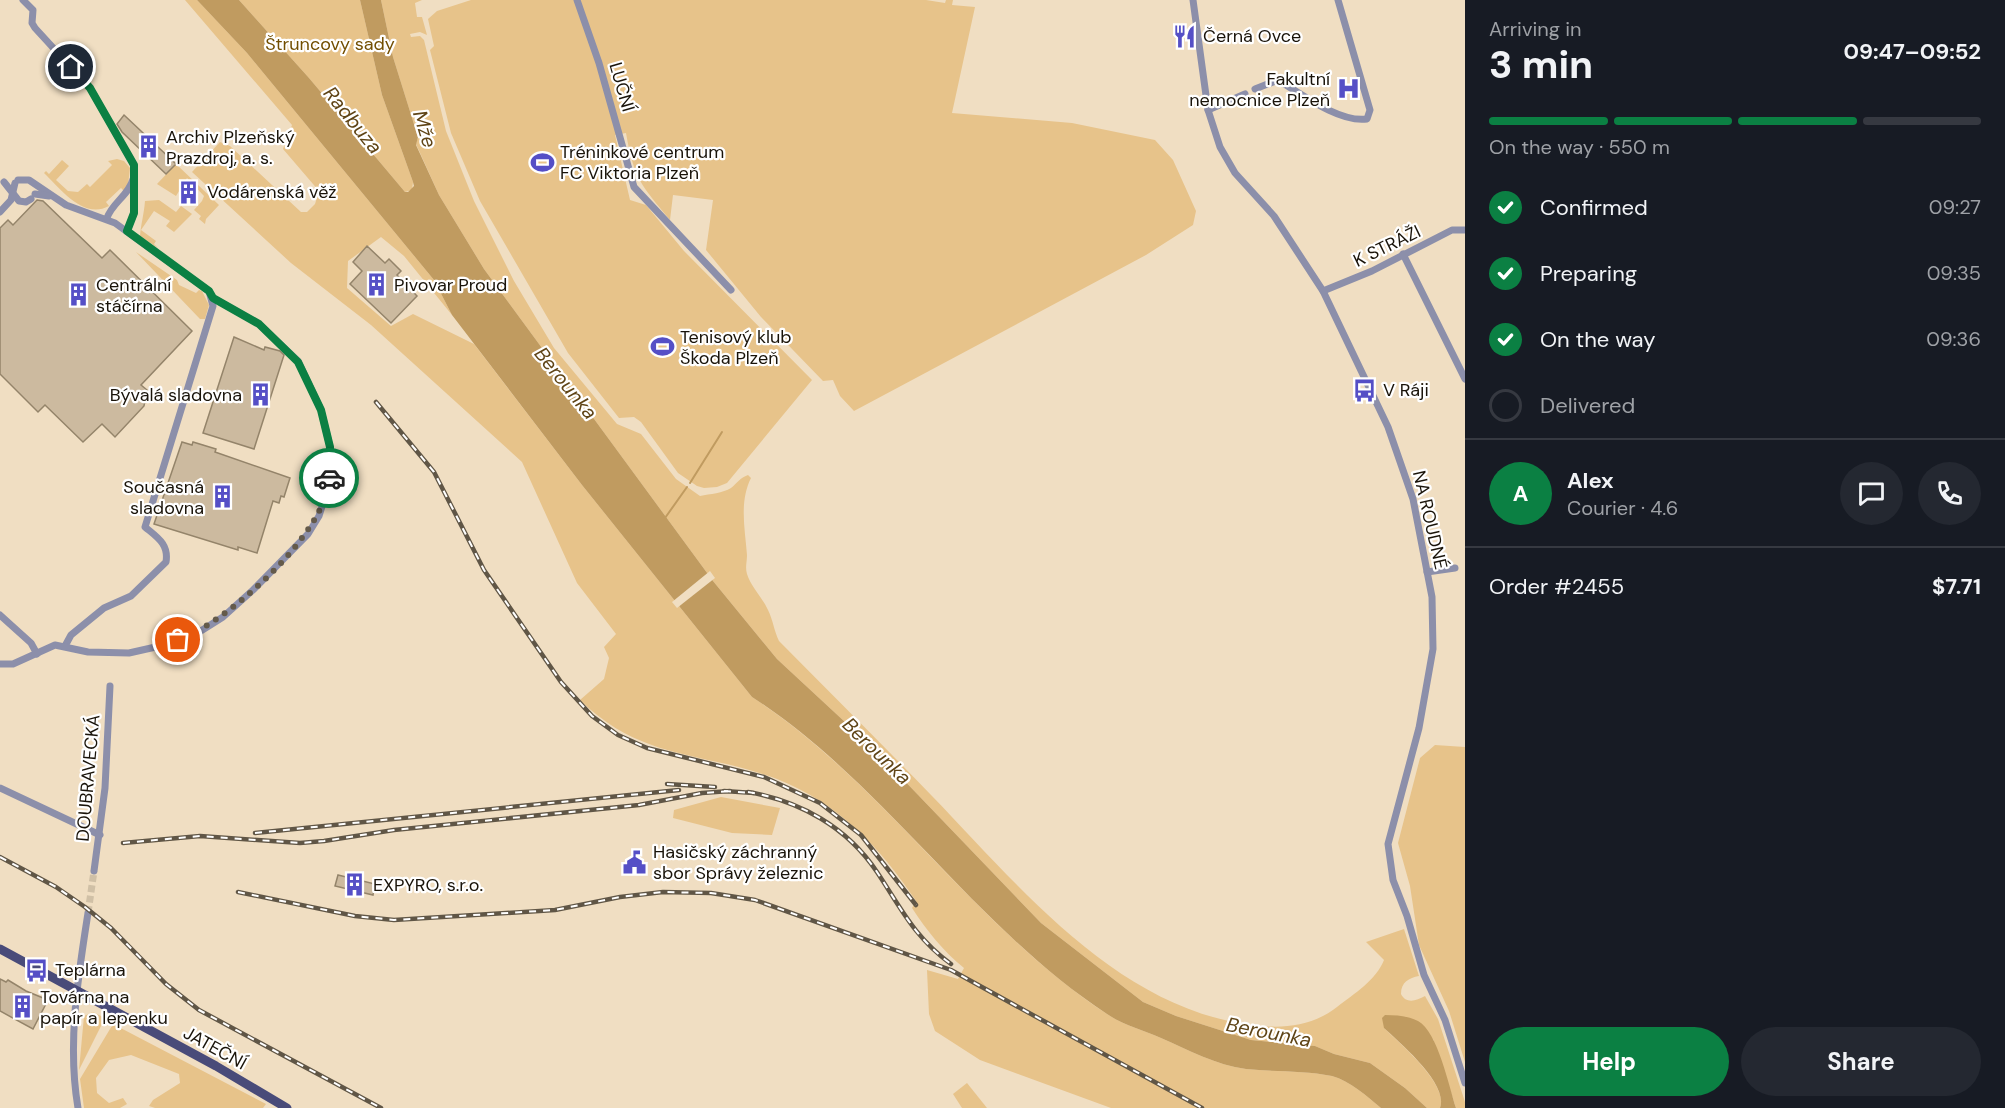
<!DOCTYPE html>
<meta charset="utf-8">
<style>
:root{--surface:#171b24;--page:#242831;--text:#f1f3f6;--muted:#9ea1a6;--line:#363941;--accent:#0b8043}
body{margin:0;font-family:"DM Sans",sans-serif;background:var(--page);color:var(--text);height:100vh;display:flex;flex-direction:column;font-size:22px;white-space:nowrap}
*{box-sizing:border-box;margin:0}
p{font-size:20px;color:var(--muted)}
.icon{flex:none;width:33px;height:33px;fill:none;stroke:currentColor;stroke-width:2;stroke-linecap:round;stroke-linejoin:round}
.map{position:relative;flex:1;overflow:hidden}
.drawer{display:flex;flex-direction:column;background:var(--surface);width:540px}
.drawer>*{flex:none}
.pin{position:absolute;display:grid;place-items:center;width:51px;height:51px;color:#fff;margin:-26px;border:3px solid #fff;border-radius:50%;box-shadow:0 2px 6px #0007}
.courier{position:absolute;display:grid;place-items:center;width:60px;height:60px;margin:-30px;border:4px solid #0b8043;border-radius:50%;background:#fff;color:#222;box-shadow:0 2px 8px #0007}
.summary em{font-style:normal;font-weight:700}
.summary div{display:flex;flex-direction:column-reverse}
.summary{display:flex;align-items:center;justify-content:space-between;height:102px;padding:0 24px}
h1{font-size:39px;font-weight:700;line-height:45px}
.bar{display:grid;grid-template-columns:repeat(4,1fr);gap:9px 6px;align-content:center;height:72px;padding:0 24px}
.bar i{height:8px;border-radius:4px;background:var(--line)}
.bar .current{background:var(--accent)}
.bar p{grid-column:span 4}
.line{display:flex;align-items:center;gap:15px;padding:0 24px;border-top:2px solid var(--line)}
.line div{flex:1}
.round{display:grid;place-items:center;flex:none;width:63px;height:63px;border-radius:32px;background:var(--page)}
ol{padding:0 24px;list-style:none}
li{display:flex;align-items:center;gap:18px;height:66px}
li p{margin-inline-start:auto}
li .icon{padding:6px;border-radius:50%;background:var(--accent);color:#fff;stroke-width:4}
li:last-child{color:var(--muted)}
li i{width:33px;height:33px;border:3px solid var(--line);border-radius:50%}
.action{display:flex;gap:12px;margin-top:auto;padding:12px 24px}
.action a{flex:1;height:69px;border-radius:36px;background:var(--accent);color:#fff;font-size:24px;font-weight:700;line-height:69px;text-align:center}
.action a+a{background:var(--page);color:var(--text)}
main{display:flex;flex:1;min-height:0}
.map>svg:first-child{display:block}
.green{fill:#e7c38a}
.water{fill:#c09b60}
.pier{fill:#f0dec2}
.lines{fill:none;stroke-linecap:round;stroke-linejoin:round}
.stream{stroke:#c09b60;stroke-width:2}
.building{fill:#ccba9f;stroke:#94846a;stroke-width:1.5}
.minor-tunnel{stroke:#d0c0a6;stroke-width:7;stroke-dasharray:7 3.5;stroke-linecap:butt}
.minor{stroke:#8c8faa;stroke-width:7}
.major{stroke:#494b79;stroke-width:9}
.rail-casing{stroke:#605646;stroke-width:4.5}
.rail{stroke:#fff;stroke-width:2;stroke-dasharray:7;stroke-linecap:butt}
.done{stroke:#645a4a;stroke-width:6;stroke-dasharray:0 10.8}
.route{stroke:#0b8043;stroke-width:8}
.labels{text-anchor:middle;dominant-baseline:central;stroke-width:4.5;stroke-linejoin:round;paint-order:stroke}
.poi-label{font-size:18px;fill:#191309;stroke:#fff;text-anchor:start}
.park-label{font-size:18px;fill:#724e00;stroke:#fff}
.street-label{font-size:18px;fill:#191309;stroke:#fff}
.water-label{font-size:20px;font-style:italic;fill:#5f4416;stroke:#fff}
</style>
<main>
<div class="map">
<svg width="1465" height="1108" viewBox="0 0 1465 1108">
<rect width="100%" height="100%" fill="#f0dec2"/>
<!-- green -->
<g class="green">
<path d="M185,0h12l50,53 187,227 18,35 -48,-59 -23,-19 -33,24 -1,27 44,38 22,-12 61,30 108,141 170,212c132,86 222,230 355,317 16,11 36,16 54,24 27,12 55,27 85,31 28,3 58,1 86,7 18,5 35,20 49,32h-270l-131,-48 -45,-29 -6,-17 -2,-44 31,9 6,-11c-21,-17 -37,-37 -52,-60l4,-7c-36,-54 -78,-98 -139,-122 -74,-28 -135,-18 -197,-79l24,-21 5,-21 -5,-11 12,-13 -39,-51 -55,-121 -151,-137 -80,-62 -99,-91 28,-30 10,4 71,66h6l8,-8 4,-13 -36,-42 9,-24z"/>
<path d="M239,0h121l22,95 31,87 -1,8 -7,2 -96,-114z"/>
<path d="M381,0h41l-7,3 2,14h5l5,18 -7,-3 -10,2 1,3 9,-1 4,4 22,91 28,70 40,80 40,67 63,76 24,10 35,45 24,17c10,-2 23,-3 31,-8 6,-5 9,-10 17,-13l3,3c-12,24 -6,51 -4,77 0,7 -2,12 0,19 4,13 15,23 21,36 5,10 6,21 11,31 51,52 103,103 153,155 89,92 184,211 319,229 31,4 60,2 86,-18 17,-13 39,-27 47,-47l-18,-18 38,-13 15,47c-10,2 -18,6 -18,18 5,10 15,7 24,2l13,23 27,83v6h-9l-23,-69 -49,-11c15,15 65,56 56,80h-13l-22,-20 -35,-25 -36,-9 -19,-8 -64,-6 -75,-24 -33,-14 -102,-79 -168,-175 -96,-89 -64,-78 -229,-312 -45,-74 -23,-51 2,-7 -25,-80z"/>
<path d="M471,0h455l19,3 1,-3h7l-1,5 23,2 -23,106 120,10 83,17 18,20 23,51 -3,14 -47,30 -292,156 -14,-15 -7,-16 -10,1 -62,-64 -55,-67 7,-50 -40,-5 -3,25c-29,-35 -36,-41 -44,-87l-11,2 15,65 16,5 38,46 128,129 -85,103 -10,4 -13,1 -7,-2 -19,-13 -37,-51 -7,-5 -15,1 -51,-65 -88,-152 -29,-68 -21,-83 4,-4 -6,-27 9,-8z"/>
<path d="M117,159l7,2 6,7 -2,17 -4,6 -3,-3 -15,14 3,4c-26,14 -49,-18 -65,-33l2,-2 3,3 13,-14 7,6 -13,14 12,11 10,1 9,-8 3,3 22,-22 -4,-4z"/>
<path d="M176,164l43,41 -13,14 -1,5 -6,-5 2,-3 -7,-6 8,-9 2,-5 -17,-18 -11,18 -19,-12z"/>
<path d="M159,200l17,12 5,-6 11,8 -18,18 -8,-6 4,-5 -16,-10 -13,19 15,11 -2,3 4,4 -18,-12c1,-12 4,-22 5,-35z"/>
<path d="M136,252l41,28 2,5 17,8 3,-3 3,1 7,14 -4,14h-5z"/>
<path d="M1435,745l30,2v315l-16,-51 -30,-66 -9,-59 -12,-43 22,-85z"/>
<path d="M721,797l59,11 -8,27 -40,-2 -59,-15 1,-8z"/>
<path d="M93,1012l12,6 -26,52 5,-54z"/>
<path d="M113,1024l153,80 -3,4h-108l-6,-2 4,-6 27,-17 -1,-9 -48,-19 -22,5 -13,18 1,15 12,10 14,-5 4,6 -7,4h-36l-4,-29z"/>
<path d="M967,1083l20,25h-25l-9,-14z"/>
</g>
<!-- water -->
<g class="water">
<path d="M197,0h42l70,78 96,114h3l6,-6 -1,-4 -31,-87 -22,-95h21l12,57 25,80 -2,8 23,50 45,74 229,312 64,78 96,89 168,175 102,79 33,14 75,24 64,6 19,8 36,9 35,25 22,20h-46c-14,-12 -31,-27 -49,-32 -28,-6 -58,-4 -86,-7 -30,-4 -58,-19 -85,-31 -18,-8 -38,-13 -54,-24 -133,-87 -223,-232 -355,-317l-170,-212 -130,-170 -18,-35 -187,-227z"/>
<path d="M1385,1015c11,0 23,1 33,6 20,11 31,66 38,87h-16c9,-24 -40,-65 -56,-80l-2,-10z"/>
</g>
<!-- pier -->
<path class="pier" d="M710,571l5,7 -38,30 -5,-6z"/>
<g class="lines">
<!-- stream -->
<g class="stream">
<path d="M690,483l32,-51"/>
<path d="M665,518l22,-31"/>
</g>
</g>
<!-- building -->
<g class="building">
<path d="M124,115l52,49 -10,10 -44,-42 -5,-8z"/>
<path d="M37,200l6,1 59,57 8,-8 82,81 -51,54 6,5 -3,16 -29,31 -13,-13 -19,18 -38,-37 -7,7 -38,-38v-146l8,-8 5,5z"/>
<path d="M367,246l18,17 4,-4 12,12 -4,4 20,21 -26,27 -41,-39 12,-13 -9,-9z"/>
<path d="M234,337l30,13 1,-3 15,4 4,4 -30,94 -51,-16z"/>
<path d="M182,442l10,3 1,-3 23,7 -1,3 75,26 -6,19 -3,-1 -2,7 -6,-2 -16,52 -19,-6v3l-84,-26z"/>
<path d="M338,875l37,9 -2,11 -38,-9z"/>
<path d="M0,979l6,3 2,-2 18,11 22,9 -15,29 -33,-18z"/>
</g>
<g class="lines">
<!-- minor-tunnel -->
<path class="minor-tunnel" d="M88,913l6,-42"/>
<!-- minor -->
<g class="minor">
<path d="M23,0l10,10 -1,13 3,5 55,60 44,77v48l-7,18"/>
<path d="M577,0l22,63 35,124 97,103"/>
<path d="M1193,0l15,110 12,37 15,26 39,43 49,75 65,136 25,72 19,98 1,52 -14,79 -31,116 5,36 14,36 17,59 21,45 20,63"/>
<path d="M1255,89l23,-9c23,14 62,43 89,39l3,-9 -32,-110"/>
<path d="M1208,110l37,-16"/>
<path d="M18,180h11l37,25 49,18 94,68 4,15 -68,221c12,10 24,17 21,35l-35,34 -27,12 -33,27 -6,11"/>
<path d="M4,182l15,19 7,1 5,-3"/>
<path d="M35,194l14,2"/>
<path d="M0,212l11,-12 4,-17"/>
<path d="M107,218c5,-15 22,-23 26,-39"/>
<path d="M1403,254l62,125"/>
<path d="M1323,291l49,-20 80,-41h13"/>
<path d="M1427,572l28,-4"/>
<path d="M0,615l31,28 6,11"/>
<path d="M0,664h13l42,-19 33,7 41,1 31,-7 36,-12 27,-17 30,-27 55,-56 11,-18 10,-32 1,-37 -9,-37 -23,-49 -39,-37 -46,-26"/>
<path d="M0,788l100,47"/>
<path d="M94,871l11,-83 5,-102"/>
<path d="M78,1108c-11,-64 0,-131 10,-195"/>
</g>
<!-- major -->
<path class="major" d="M0,949l216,117 71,42"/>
<defs>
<g id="rail">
<path d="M376,402l58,70 50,98 77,112 31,34 26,19 29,13 117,29 56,26 41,32 55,70"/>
<path d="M667,784l48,3"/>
<path d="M724,791l30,2"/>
<path d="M748,792c52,9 99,35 129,80 24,36 37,65 74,92"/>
<path d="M255,833l424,-43"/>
<path d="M123,843l77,-7 100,7 24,-2 70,-11 245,-25 63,-12 28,-2"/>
<path d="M0,857l56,30 29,20 26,21 55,56 33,26 182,98"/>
<path d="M238,892l117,24 39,4 161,-10 65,-13 43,-5 48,1 44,7 196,70 251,138"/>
</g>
</defs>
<!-- rail casing -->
<use href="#rail" class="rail-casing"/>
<!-- rail -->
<use href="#rail" class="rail"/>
</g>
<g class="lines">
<!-- done -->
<path class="done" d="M178,640c49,-17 150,-108 151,-162"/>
<!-- route -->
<path class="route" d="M71,67l19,21 44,77v48l-7,18 82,60 4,7 46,26 39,38 23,48 9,37 -1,31"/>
</g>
<!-- icons -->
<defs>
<symbol id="restaurant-bare" viewBox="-9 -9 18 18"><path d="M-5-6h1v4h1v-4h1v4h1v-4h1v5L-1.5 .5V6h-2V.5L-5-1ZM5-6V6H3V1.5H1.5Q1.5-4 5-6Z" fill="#554fc6" stroke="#fff" stroke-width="2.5" paint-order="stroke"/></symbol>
<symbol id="hospital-bare" viewBox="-9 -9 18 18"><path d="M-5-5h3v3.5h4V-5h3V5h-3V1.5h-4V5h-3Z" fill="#554fc6" stroke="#fff" stroke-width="2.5" paint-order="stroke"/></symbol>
<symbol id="building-bare" viewBox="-9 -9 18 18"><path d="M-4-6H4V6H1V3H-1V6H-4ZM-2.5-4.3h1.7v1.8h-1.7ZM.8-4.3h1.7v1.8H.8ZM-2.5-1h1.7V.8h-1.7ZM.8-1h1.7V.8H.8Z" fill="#554fc6" stroke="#fff" stroke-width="2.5" paint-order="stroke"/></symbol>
<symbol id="stadium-bare" viewBox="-9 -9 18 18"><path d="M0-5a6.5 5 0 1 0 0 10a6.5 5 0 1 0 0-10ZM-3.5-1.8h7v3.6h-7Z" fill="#554fc6" stroke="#fff" stroke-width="2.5" paint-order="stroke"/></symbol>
<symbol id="bus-bare" viewBox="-9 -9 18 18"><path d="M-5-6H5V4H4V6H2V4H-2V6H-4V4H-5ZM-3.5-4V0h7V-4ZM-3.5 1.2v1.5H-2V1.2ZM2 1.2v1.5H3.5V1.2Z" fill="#554fc6" stroke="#fff" stroke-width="2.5" paint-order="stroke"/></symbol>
<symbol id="civic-bare" viewBox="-9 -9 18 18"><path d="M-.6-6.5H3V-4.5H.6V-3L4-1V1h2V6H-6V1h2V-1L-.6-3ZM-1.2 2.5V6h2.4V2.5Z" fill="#554fc6" stroke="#fff" stroke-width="2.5" paint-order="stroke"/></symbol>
</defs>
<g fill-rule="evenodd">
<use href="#restaurant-bare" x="1168" y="20" width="33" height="33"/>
<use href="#hospital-bare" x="1332" y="72" width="33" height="33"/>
<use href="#building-bare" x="132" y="130" width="33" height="33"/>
<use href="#stadium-bare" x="526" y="146" width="33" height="33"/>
<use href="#building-bare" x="172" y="176" width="33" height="33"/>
<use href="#building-bare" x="360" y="268" width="33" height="33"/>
<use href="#building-bare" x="62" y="278" width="33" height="33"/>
<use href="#stadium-bare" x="646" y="330" width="33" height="33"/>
<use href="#bus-bare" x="1348" y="374" width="33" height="33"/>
<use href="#building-bare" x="244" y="378" width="33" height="33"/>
<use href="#building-bare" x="206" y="480" width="33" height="33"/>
<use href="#civic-bare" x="618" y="846" width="33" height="33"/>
<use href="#building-bare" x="338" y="868" width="33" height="33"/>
<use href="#bus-bare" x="20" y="954" width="33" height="33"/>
<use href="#building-bare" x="6" y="990" width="33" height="33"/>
</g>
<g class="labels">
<!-- poi labels -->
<g class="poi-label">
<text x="1203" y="36">Černá Ovce</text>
<text x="1330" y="79" text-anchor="end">Fakultní<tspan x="1330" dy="21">nemocnice Plzeň</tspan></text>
<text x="166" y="137">Archiv Plzeňský<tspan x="166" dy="21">Prazdroj, a. s.</tspan></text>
<text x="560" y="152">Tréninkové centrum<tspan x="560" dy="21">FC Viktoria Plzeň</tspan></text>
<text x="207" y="192">Vodárenská věž</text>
<text x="96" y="285">Centrální<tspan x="96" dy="21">stáčírna</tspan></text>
<text x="394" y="285">Pivovar Proud</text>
<text x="680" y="337">Tenisový klub<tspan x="680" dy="21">Škoda Plzeň</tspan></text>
<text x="1383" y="390">V Ráji</text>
<text x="242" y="395" text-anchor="end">Bývalá sladovna</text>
<text x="204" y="487" text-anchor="end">Současná<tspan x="204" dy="21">sladovna</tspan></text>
<text x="653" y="852">Hasičský záchranný<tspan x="653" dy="21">sbor Správy železnic</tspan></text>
<text x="373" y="885">EXPYRO, s.r.o.</text>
<text x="55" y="970">Teplárna</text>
<text x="40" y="997">Továrna na<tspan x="40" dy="21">papír a lepenku</tspan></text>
</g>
<!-- park labels -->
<g class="park-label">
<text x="330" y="44">Štruncovy sady</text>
</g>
<!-- street labels -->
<g class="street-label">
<text transform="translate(622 87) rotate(74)">LUČNÍ</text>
<text transform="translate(1387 246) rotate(-26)">K STRÁŽI</text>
<text transform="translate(1430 520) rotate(77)">NA ROUDNÉ</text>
<text transform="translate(88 778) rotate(-85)">DOUBRAVECKÁ</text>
<text transform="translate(215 1048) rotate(29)">JATEČNÍ</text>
</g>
<!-- water labels -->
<g class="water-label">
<text transform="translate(353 120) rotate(51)">Radbuza</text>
<text transform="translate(425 129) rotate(73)">Mže</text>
<text transform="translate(566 383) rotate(51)">Berounka</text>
<text transform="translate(877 751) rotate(44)">Berounka</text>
<text transform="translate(1269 1032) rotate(11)">Berounka</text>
</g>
</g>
</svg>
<div class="pin" style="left:178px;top:640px;background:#ea580c"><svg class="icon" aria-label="bag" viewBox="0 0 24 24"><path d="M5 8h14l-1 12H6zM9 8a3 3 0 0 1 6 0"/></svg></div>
<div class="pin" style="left:71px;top:67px;background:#1f2937"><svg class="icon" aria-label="home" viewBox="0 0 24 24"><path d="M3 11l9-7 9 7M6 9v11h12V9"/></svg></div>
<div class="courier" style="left:329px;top:478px"><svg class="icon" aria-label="car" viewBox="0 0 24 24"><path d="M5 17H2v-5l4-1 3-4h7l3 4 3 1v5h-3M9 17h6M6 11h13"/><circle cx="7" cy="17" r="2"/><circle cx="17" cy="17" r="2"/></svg></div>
</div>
<section class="drawer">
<div class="summary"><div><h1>3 min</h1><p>Arriving in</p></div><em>09:47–09:52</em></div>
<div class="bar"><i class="current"></i><i class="current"></i><i class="current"></i><i></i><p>On the way · 550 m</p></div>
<ol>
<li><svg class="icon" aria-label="check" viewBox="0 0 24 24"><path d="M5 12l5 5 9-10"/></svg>Confirmed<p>09:27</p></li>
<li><svg class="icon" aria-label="check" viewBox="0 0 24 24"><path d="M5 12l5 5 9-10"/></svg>Preparing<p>09:35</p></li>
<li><svg class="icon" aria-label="check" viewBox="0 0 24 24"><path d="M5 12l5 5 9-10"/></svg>On the way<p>09:36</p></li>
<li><i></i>Delivered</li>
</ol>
<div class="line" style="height:108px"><b class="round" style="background:var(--accent);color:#fff">A</b><div><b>Alex</b><p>Courier · 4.6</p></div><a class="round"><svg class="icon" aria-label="chat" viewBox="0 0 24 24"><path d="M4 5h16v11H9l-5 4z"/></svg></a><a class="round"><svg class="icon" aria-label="phone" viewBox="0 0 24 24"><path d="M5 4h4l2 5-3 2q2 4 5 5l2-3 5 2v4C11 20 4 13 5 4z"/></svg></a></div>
<div class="line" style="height:78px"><div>Order #2455</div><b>$7.71</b></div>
<div class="action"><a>Help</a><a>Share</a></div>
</section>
</main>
